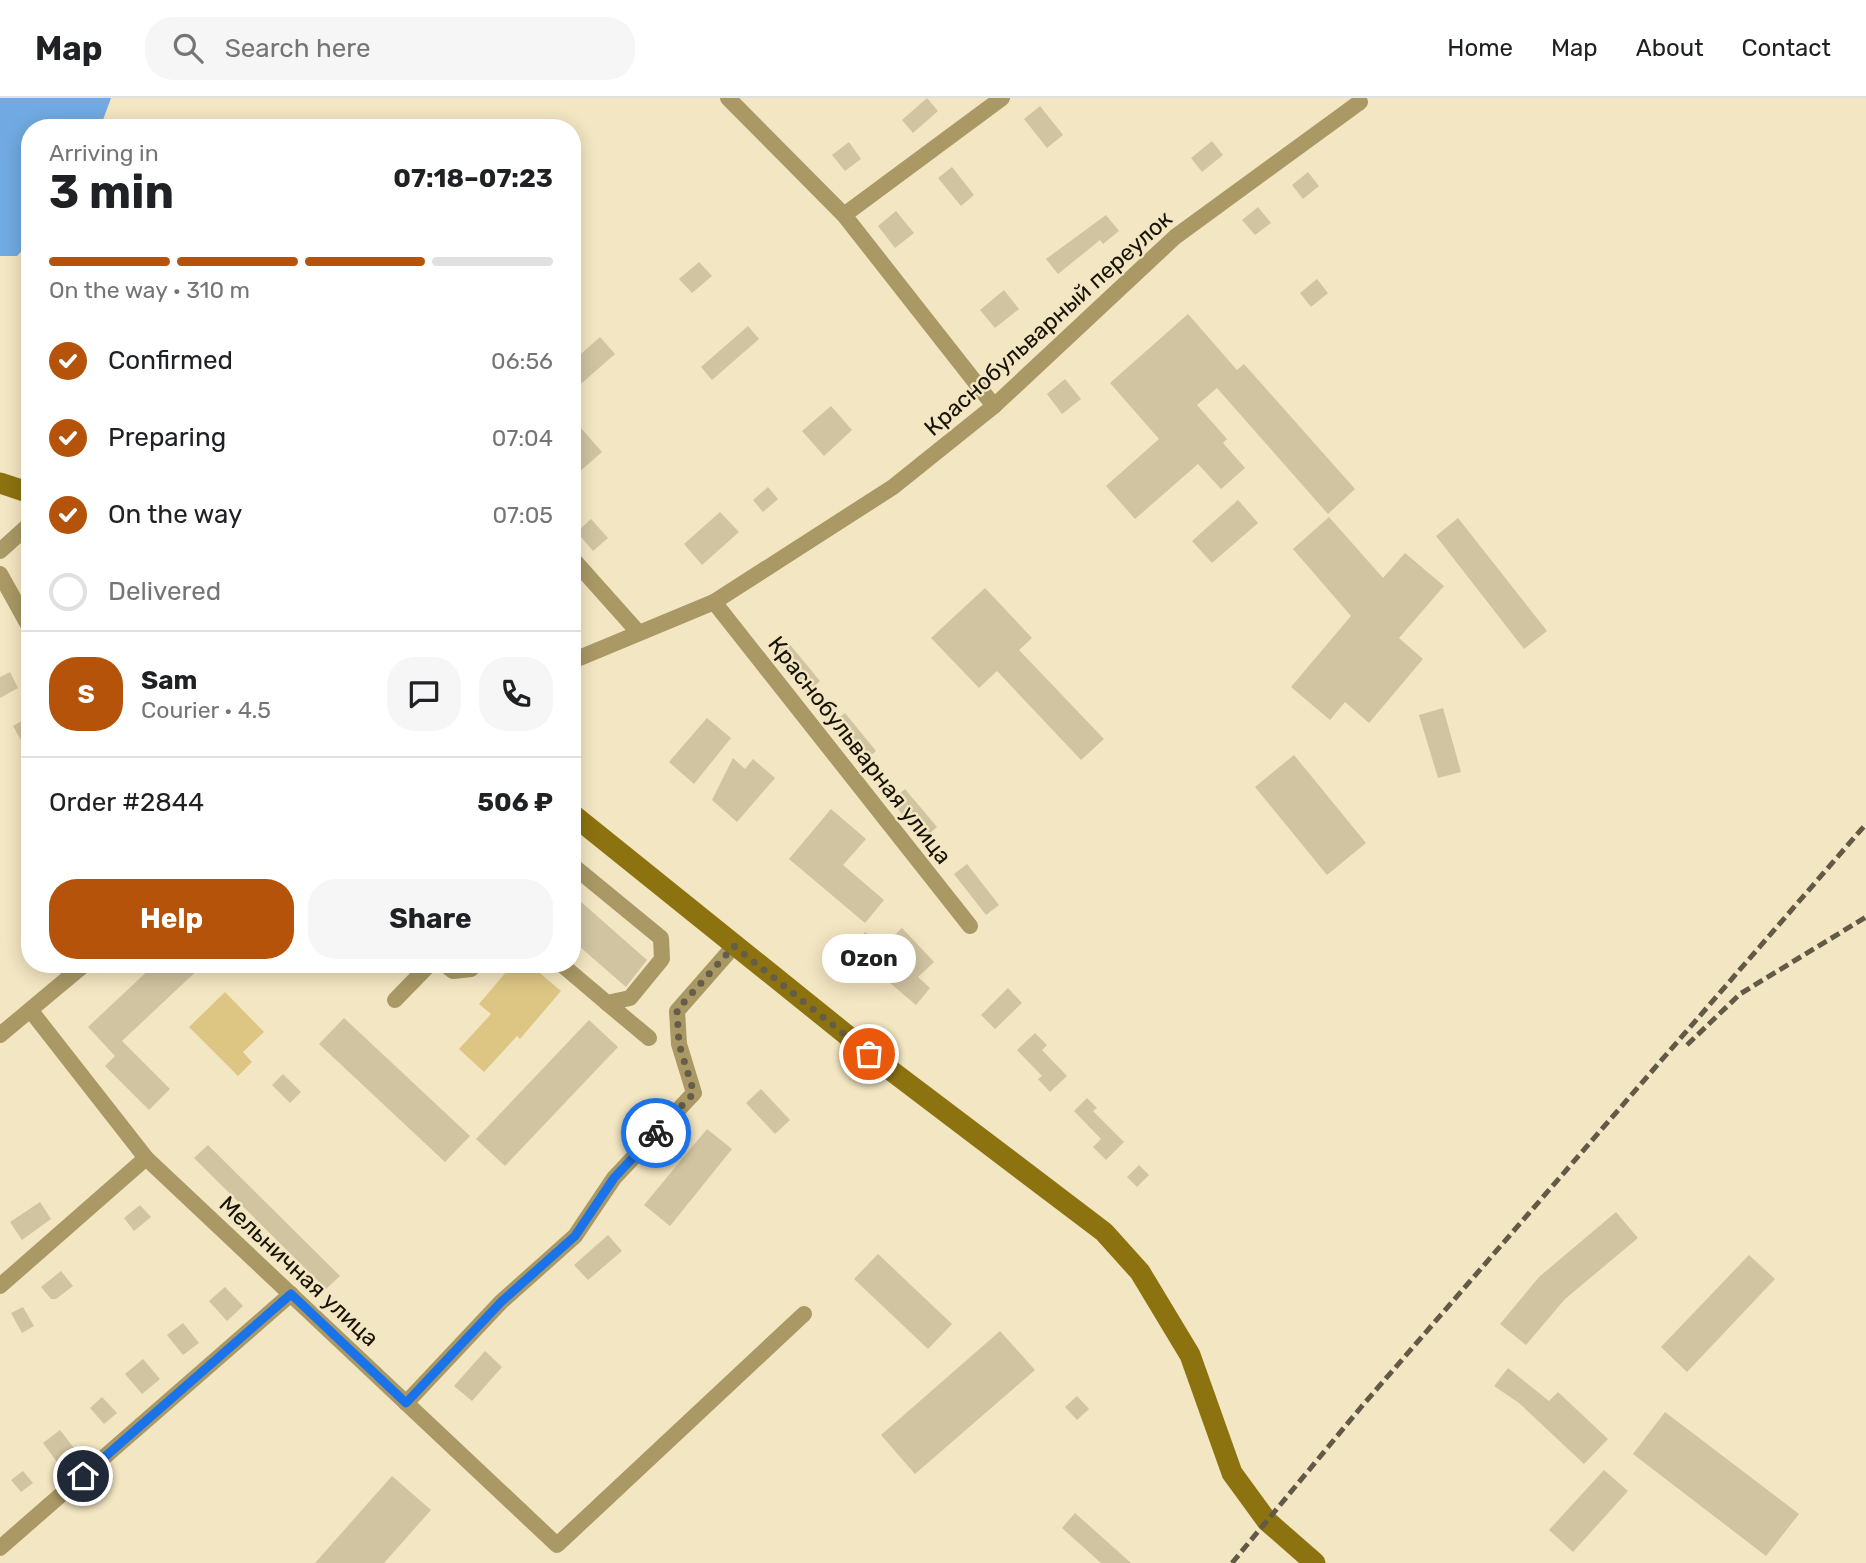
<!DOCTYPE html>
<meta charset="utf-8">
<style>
:root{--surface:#fff;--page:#f6f6f6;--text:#202124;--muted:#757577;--line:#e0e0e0;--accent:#b45309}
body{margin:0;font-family:Rubik,sans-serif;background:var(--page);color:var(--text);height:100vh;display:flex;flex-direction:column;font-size:26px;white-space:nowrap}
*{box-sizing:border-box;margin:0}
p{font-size:23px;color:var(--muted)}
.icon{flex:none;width:38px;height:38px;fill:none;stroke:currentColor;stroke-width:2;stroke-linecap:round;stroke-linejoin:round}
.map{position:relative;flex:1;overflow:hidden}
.side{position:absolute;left:21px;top:21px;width:560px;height:854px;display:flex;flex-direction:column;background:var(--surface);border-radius:28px;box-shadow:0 4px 18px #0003}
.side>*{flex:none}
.pin{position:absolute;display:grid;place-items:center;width:60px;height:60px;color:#fff;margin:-30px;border:4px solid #fff;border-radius:50%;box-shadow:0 2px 7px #0007}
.courier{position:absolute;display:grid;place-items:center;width:70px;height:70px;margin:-35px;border:5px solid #1a73e8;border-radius:50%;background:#fff;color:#222;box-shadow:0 2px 9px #0007}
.bubble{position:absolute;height:49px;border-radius:24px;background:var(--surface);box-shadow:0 4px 18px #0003;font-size:23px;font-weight:700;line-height:49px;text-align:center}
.headline em{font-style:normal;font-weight:700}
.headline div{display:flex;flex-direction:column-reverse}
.headline{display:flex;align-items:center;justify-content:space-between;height:119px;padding:0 28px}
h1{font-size:46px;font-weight:700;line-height:52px}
.bar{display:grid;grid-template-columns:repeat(4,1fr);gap:10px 7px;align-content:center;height:84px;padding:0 28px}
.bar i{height:9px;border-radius:5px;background:var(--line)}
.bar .on{background:var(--accent)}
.bar p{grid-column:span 4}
.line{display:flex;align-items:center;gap:18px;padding:0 28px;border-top:2px solid var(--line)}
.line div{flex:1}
.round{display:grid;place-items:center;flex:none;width:74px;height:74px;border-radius:28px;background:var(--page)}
ol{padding:0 28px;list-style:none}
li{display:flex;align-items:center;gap:21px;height:77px}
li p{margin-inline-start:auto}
li .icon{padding:7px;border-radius:50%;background:var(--accent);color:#fff;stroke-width:4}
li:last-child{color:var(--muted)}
li i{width:38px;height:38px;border:4px solid var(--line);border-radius:50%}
.button{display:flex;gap:14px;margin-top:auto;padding:14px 28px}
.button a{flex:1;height:80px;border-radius:28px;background:var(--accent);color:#fff;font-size:28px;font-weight:700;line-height:80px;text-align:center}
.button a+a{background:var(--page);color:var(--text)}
header{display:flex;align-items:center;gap:42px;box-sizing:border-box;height:98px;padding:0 35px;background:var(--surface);border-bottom:2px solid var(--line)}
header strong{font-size:33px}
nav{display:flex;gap:38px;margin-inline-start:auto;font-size:24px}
.search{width:490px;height:63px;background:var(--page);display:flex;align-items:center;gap:18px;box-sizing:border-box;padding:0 24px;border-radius:28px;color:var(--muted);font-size:26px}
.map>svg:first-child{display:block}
.green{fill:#ddc684}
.water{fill:#71aae2}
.building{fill:#d1c4a1}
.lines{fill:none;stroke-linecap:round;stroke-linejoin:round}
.street{stroke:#aa9865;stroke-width:16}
.secondary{stroke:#8d7210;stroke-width:21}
.rail{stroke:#625a46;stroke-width:5;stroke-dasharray:10 5;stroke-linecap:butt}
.done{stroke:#655d48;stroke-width:7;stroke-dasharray:0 12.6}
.route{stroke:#1a73e8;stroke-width:9}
.labels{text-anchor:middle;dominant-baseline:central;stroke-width:5;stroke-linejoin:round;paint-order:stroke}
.street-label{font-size:23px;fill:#181307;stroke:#f3e6c2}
</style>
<header>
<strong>Map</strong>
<div class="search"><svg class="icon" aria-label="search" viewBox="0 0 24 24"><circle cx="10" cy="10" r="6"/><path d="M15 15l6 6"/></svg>Search here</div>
<nav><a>Home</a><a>Map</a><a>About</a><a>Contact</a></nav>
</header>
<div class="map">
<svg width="1866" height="1465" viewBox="0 0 1866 1465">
<rect width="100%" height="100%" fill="#f3e6c2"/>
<!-- green -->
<g class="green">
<path d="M513,866h16l32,27 -41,48 -3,-3 -33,36 -25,-23 32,-35 -12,-10z"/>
<path d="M225,894l39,40 -21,20 9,10 -14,14 -49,-49z"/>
</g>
<!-- water -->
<path class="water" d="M0,0h111l-11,30h-70v114l-13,14h-17z"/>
<!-- building -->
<g class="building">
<path d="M927,0l11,13 -25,22 -11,-13z"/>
<path d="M1040,8l23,29 -16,13 -23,-29z"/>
<path d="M1212,43l11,14 -21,17 -11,-14z"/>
<path d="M849,44l12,17 -16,12 -13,-16z"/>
<path d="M952,69l22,28 -13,11 -23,-28z"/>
<path d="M1308,74l11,14 -16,13 -11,-14z"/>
<path d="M1258,109l13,16 -16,12 -13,-15z"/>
<path d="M896,113l18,22 -19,15 -17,-22z"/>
<path d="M1106,117l13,16 -16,13 -3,-4 -42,34 -12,-15z"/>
<path d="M699,164l13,14 -20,17 -13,-14z"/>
<path d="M1317,181l11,14 -17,14 -11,-14z"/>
<path d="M1004,192l15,19 -24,19 -15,-18z"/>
<path d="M1188,216l49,56 7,-6 111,125 -27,25 -111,-126 -20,17 30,34 -4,4 22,25 -24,21 -23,-25 -63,55 -29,-33 53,-47 -49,-56z"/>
<path d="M748,228l11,13 -47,41 -11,-13z"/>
<path d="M600,239l15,17 -33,29 -10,-11v-10z"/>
<path d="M1065,281l16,20 -19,15 -15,-20z"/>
<path d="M831,308l21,24 -28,26 -22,-25z"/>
<path d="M580,329l22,25 -30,26v-44z"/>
<path d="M768,389l10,12 -15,13 -10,-12z"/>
<path d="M1238,402l20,23 -46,40 -20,-22z"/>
<path d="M720,414l19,20 -37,33 -18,-21z"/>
<path d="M1329,419l54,61 22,-25 39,33 -45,52 24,21 -54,64 -24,-21 -15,18 -39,-33 60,-71 -58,-67z"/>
<path d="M1458,420l89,113 -23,18 -88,-113z"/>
<path d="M591,421l17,19 -15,13 -16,-19z"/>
<path d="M985,490l47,50 -13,12 85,89 -23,21 -84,-89 -18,17 -48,-50z"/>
<path d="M787,543l33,40 -14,12 -33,-40z"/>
<path d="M10,574l8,16 -18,10v-21z"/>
<path d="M1443,610l18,64 -23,6 -19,-63z"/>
<path d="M845,615l31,38 -14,12 -31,-39z"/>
<path d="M30,618v40l-17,-30z"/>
<path d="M707,620l24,20 -37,46 -25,-22z"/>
<path d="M1294,657l72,88 -39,32 -72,-88z"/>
<path d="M733,660l12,11 8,-10 22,19 -38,44 -25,-22z"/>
<path d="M905,691l32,38 -14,12 -32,-38z"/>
<path d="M831,711l35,30 -23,26 41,35 -19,23 -76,-64z"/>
<path d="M967,766l32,41 -13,10 -32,-41z"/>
<path d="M572,796l75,66 -21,27 -54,-47z"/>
<path d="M902,830l32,34 -16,15 12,11 -14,17 -66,-56 15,-17 17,15z"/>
<path d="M155,866h49l-82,77 48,48 -21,21 -44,-44 10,-10 -27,-29z"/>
<path d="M1008,890l14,15 -27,26 -14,-14z"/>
<path d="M344,920l126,118 -25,26 -126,-118z"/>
<path d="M589,922l29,27 -113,119 -29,-27z"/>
<path d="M1035,935l12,12 -5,5 25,26 -17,16 -12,-13 4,-3 -25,-26z"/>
<path d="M283,976l18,18 -11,11 -18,-18z"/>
<path d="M761,991l29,31 -15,14 -29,-31z"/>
<path d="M1087,1000l10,10 -4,3 31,31 -18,18 -13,-13 8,-8 -27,-28z"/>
<path d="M707,1031l25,20 -62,77 -26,-21z"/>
<path d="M208,1047l132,131 -14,13 -132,-131z"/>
<path d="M1139,1067l10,10 -12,12 -10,-10z"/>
<path d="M40,1104l11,17 -29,21 -12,-18z"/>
<path d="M140,1107l11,12 -17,14 -10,-13z"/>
<path d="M1616,1114l22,26 -73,61 -39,46 -26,-21 39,-47z"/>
<path d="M608,1137l14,16 -34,29 -14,-15z"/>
<path d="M878,1156l74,70 -24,25 -74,-70z"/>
<path d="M1749,1157l26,24 -88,93 -26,-25z"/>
<path d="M61,1173l12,15 -17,13h-5l-10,-12z"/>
<path d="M225,1189l18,19 -16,15 -18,-20z"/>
<path d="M23,1209l11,19 -12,7 -11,-20z"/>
<path d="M183,1225l16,20 -16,12 -16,-20z"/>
<path d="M1000,1233l35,39 -120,104 -34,-39z"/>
<path d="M485,1253l17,16 -30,34 -18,-15z"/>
<path d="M143,1261l17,20 -18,15 -17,-20z"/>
<path d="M1508,1270l41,33 9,-9 50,47 -24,25 -65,-61 -25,-17z"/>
<path d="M1077,1298l12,13 -12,11 -12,-13z"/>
<path d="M102,1299l15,16 -13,11 -14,-16z"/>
<path d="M1665,1314l134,102 -33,42 -133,-102z"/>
<path d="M60,1332l14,18 -17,14 -14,-19z"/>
<path d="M1604,1372l24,21 -55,61 -24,-22z"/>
<path d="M23,1373l10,12 -12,9 -10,-12z"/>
<path d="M392,1378l39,34 -47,53h-69z"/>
<path d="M1075,1415l56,50h-30l-39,-35z"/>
</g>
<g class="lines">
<!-- street -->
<g class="street">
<path d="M728,0l116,117 150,191"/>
<path d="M844,117l158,-117"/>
<path d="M0,453l30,-27"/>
<path d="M572,460l66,74"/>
<path d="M0,476l30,54"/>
<path d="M714,504l256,324"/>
<path d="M572,563l142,-59 179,-115 101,-81 181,-169 185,-135"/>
<path d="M444,866l9,7 18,-2 4,-5"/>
<path d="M561,866l46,39 23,-5 32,-39 -1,-21 -89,-73"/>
<path d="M395,902l35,-36"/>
<path d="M607,905l42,35"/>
<path d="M31,913l115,147 411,387 247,-231"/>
<path d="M0,937l85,-71"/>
<path d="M0,1188l146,-128"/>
<path d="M406,1305l95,-101 74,-66 39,-58 80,-85 -15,-49 -2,-33 57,-65"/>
<path d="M0,1450l291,-254"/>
</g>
<!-- secondary -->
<g class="secondary">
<path d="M0,385l30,10"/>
<path d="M572,716l317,255 215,163 36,40 50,83 42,118 35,48 48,42"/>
</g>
<!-- rail -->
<g class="rail">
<path d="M1687,947l53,-51 126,-77"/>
<path d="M1232,1465l130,-157 504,-582"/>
</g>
</g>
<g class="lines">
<!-- done -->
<path class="done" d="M656,1035l38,-40 -15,-49 -2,-34 57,-64 135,108"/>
<!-- route -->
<path class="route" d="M83,1378l208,-182 115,109 95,-101 74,-66 39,-58 42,-45"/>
</g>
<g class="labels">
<!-- street labels -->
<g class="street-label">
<text transform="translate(1048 225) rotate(-42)">Краснобульварный переулок</text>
<text transform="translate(860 652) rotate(52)">Краснобульварная улица</text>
<text transform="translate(299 1173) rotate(43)">Мельничная улица</text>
</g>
</g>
</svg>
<div class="pin" style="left:869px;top:956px;background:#ea580c"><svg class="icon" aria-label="bag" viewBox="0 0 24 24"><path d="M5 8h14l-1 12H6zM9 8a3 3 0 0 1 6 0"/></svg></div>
<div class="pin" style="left:83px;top:1378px;background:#1f2937"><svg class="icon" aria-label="home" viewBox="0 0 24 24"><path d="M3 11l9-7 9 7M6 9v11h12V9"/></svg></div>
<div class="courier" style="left:656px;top:1035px"><svg class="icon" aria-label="bike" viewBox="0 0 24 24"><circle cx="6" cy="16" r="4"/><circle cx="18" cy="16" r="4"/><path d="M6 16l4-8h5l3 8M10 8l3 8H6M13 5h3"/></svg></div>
<div class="bubble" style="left:822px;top:836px;width:94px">Ozon</div>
<section class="side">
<div class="headline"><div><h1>3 min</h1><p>Arriving in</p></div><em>07:18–07:23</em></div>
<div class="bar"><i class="on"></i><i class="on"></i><i class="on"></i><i></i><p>On the way · 310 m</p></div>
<ol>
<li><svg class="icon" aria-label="check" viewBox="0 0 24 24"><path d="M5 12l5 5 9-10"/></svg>Confirmed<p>06:56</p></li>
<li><svg class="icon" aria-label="check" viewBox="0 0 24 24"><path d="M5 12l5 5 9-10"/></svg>Preparing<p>07:04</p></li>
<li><svg class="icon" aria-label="check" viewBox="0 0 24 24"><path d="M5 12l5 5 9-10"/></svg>On the way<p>07:05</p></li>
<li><i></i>Delivered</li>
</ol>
<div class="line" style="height:126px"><b class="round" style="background:var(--accent);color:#fff">S</b><div><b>Sam</b><p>Courier · 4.5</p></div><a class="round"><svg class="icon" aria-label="chat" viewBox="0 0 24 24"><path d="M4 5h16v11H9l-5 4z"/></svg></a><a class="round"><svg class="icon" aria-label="phone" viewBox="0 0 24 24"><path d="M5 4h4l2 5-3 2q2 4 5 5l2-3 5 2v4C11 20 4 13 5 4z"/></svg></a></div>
<div class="line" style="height:91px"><div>Order #2844</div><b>506 ₽</b></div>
<div class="button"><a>Help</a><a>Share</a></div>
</section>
</div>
